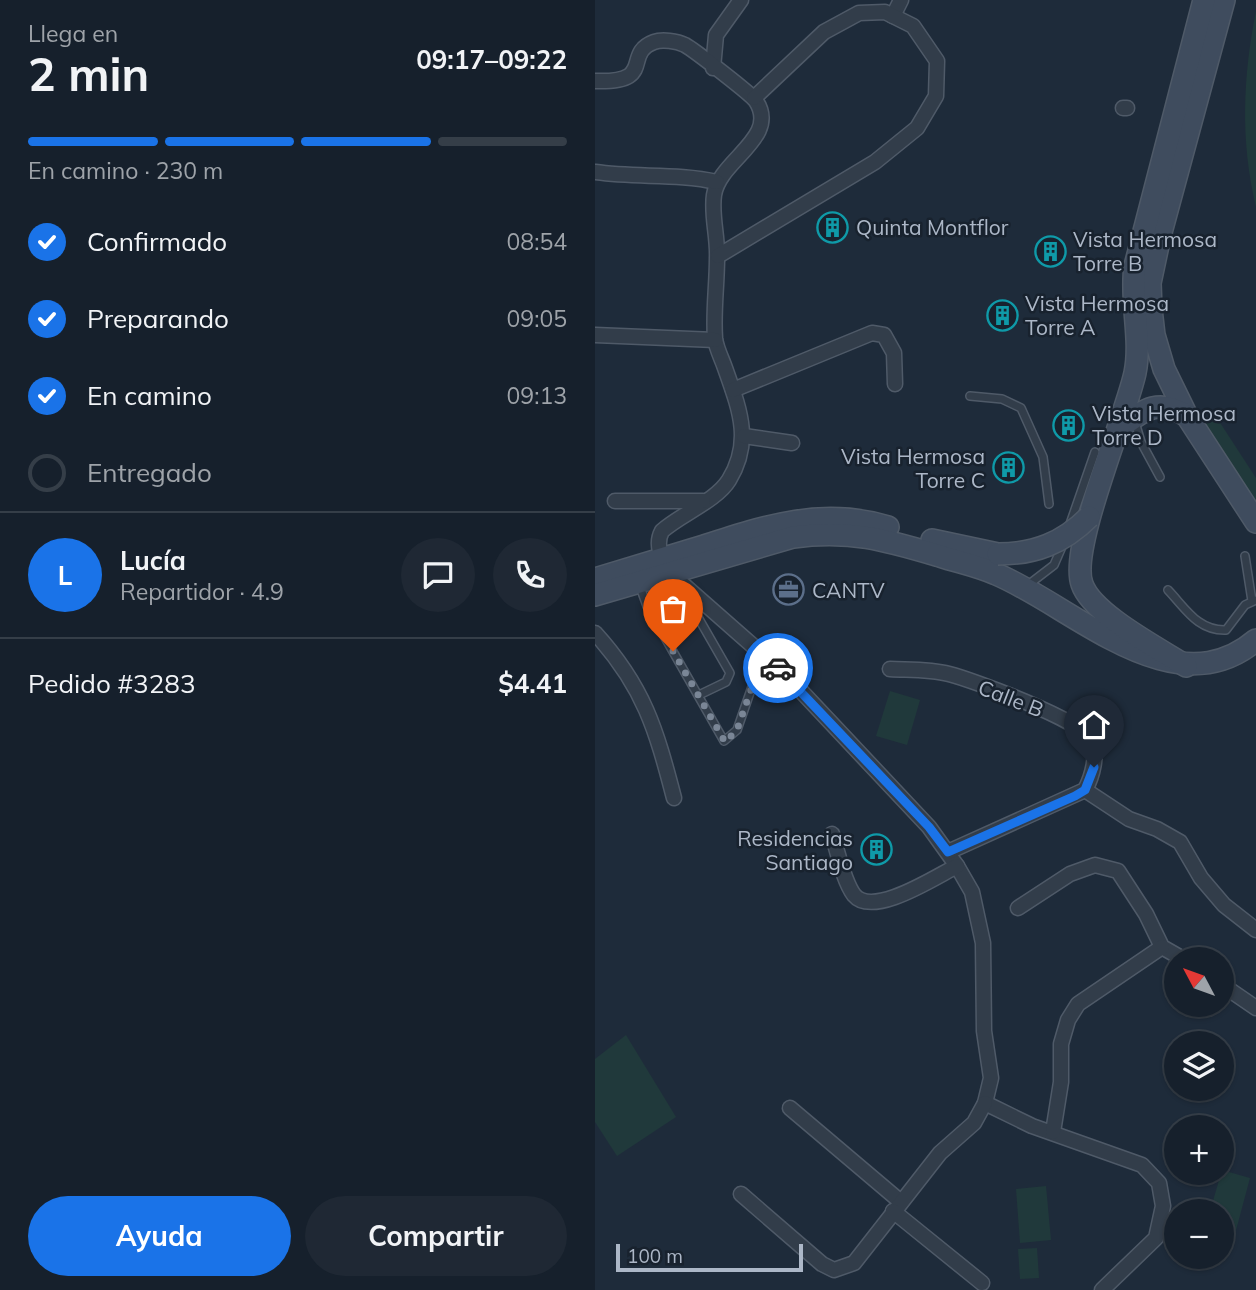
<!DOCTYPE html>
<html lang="es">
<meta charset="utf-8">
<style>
:root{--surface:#16202c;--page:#1f2834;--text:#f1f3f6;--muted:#9ea3a9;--line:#353e48;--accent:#1a73e8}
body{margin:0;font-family:Mulish,sans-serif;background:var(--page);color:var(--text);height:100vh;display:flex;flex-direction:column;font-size:26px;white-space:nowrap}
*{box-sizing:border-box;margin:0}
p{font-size:23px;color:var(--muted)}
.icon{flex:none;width:38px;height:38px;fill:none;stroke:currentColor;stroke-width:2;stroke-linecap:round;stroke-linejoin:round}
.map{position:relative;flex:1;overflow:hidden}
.side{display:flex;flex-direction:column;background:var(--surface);width:595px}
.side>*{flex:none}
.needle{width:46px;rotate:311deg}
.tools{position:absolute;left:569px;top:947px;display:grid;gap:14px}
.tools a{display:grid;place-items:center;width:70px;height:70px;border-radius:50%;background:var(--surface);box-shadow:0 2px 5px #0004,0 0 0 2px var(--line);font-size:35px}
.scale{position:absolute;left:21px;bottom:18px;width:187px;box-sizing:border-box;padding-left:7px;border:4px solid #acb7c7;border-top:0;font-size:19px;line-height:24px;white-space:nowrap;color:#acb7c7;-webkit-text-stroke:5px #18222e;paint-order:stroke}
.pin{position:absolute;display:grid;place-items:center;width:60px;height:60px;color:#fff;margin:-72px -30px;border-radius:50% 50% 50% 0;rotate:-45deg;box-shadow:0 0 7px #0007}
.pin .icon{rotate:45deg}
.courier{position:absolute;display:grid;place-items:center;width:70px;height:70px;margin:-35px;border:5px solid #1a73e8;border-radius:50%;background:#fff;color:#222;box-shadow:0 2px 9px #0007}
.head em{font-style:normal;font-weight:700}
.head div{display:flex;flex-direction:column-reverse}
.head{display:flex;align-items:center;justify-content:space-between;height:119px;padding:0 28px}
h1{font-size:46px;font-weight:700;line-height:52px}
.bar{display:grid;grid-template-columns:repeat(4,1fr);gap:10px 7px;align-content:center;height:84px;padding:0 28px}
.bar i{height:9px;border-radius:5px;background:var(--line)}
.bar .active{background:var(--accent)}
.bar p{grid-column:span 4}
.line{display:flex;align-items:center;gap:18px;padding:0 28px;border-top:2px solid var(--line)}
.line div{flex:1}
.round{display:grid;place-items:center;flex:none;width:74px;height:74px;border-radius:37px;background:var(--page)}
ol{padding:0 28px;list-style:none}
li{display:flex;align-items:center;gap:21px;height:77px}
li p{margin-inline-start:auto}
li .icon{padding:7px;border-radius:50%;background:var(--accent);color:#fff;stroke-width:4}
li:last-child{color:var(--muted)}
li i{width:38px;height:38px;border:4px solid var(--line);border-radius:50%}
.primary-button{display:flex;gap:14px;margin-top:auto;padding:14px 28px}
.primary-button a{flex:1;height:80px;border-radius:42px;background:var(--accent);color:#fff;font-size:28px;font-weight:700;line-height:80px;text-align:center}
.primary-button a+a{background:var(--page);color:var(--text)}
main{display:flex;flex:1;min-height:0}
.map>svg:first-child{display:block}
.green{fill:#20393b}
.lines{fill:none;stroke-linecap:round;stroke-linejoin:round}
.service-casing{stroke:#4f5a68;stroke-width:10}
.minor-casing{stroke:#4f5a68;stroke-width:17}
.secondary-casing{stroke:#4f5a68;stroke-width:24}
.service{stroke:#323d4a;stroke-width:7}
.minor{stroke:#323d4a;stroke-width:14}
.secondary{stroke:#3f4c5e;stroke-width:21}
.secondary-bridge-casing{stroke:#4f5a68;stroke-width:24;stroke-linecap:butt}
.secondary-bridge{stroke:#3f4c5e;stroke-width:21}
.done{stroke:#7a8696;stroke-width:7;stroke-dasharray:0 12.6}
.route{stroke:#1a73e8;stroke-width:9}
.labels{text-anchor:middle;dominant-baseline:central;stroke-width:5;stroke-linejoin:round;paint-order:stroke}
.poi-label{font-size:21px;fill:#acb7c7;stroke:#18222e;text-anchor:start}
.street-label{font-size:21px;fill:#acb7c7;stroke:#18222e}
</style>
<main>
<section class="side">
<div class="head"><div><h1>2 min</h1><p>Llega en</p></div><em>09:17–09:22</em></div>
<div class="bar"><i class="active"></i><i class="active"></i><i class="active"></i><i></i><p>En camino · 230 m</p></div>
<ol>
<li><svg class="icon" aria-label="check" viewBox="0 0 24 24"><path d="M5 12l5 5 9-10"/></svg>Confirmado<p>08:54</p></li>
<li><svg class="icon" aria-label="check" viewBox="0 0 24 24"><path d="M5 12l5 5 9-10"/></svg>Preparando<p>09:05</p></li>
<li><svg class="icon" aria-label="check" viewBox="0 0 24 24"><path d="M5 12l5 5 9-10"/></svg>En camino<p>09:13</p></li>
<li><i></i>Entregado</li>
</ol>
<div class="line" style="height:126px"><b class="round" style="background:var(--accent);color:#fff">L</b><div><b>Lucía</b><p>Repartidor · 4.9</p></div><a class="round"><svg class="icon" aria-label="chat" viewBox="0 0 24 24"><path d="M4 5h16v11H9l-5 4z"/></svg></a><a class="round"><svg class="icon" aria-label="phone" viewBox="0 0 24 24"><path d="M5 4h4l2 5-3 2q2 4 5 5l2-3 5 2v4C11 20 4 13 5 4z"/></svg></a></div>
<div class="line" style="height:91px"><div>Pedido #3283</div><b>$4.41</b></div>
<div class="primary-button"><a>Ayuda</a><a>Compartir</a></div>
</section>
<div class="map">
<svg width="661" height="1290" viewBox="0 0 661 1290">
<rect width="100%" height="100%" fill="#1e2b3a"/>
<!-- green -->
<g class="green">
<path d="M661,11v196c-16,-65 -13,-132 0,-196z"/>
<path d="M622,418l39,60v30l-58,-89z"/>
<path d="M295,691l30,9 -13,45 -31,-9z"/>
<path d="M31,1035l50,82 -59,39 -22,-34v-63z"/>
<path d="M627,1170l28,8 -15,56 -13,-4 -1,-19h-11z"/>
<path d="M451,1186l5,54 -31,3 -4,-54z"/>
<path d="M442,1248l2,30 -19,1 -2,-30z"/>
</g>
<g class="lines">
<defs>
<g id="service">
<path d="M375,396l32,3 19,9 22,49 6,47"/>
<path d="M540,422l6,20 19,35"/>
<path d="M475,524l25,-72"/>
<path d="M650,556l7,45"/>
<path d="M44,584l8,22 77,135 13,-11 17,-49 19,-17"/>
<path d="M433,585l26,-20 10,-23"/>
<path d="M573,590c18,19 30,41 58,40l19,-25 11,-5"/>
<path d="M52,606l18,-11h7l27,24 31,54 -4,9 -27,13"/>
</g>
<g id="minor">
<path d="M298,16l8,-16"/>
<path d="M118,68l3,-33 25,-35"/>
<path d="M0,81c62,2 27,-27 59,-39 8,-3 23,-1 31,3 9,5 66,49 71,56 24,37 -37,59 -42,94 -3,20 4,42 3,63 0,27 -4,54 -2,80 1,10 7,21 10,30 14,40 28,73 4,112 -13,21 -48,34 -67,51 -8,15 1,29 8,42l116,102 143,152 28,39 15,26 11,51 1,88 7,47 -6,25 47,23 110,39 17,18 4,23 -7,32 -54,52"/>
<path d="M528,108h4"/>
<path d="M0,172c41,6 82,1 122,10"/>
<path d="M123,256l157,-94 42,-34 19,-32 1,-35 -24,-35 -28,-14 -26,1 -35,19 -70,66"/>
<path d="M0,335l120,5"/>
<path d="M138,390l139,-57 12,2 10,18 1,31"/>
<path d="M149,436l48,7"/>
<path d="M20,501h88"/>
<path d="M0,633c49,54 61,96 79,165"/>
<path d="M295,669c19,1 40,0 59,5 24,6 131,46 142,65 8,15 1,38 -6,51l-137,62"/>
<path d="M490,790l44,29 28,10 23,13 21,36 23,27 32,25"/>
<path d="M237,834c6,18 11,46 22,61 19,23 81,-18 103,-29"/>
<path d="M423,908l52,-34 25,-9 23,6 28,43 16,33 21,12"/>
<path d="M626,984l35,24"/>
<path d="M195,1108l111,94"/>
<path d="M458,1132l8,-50v-38l7,-24 10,-16 84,-57"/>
<path d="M146,1194l81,70 12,6 20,-7 86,-110 34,-30 11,-20"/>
<path d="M298,1211l89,72"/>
</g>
<g id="secondary">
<path d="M629,0l-64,236 -10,47 1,26 3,26 10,34 23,47 69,106"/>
<path d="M526,427c24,-18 38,-29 66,-11"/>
<path d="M337,540l66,14"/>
<path d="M0,579c36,-11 73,-22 109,-33 61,-20 119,-39 184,-19"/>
<path d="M0,595l198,-58c57,-8 93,3 147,19 18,6 38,10 56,18 77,32 178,136 260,66"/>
<path d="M591,666c-28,-18 -94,-52 -104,-82 -13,-36 43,-165 53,-211 7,-34 -5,-72 0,-107l69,-266"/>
</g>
</defs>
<!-- service casing -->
<use href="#service" class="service-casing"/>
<!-- minor casing -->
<use href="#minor" class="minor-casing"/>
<!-- secondary casing -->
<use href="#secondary" class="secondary-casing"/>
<!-- service -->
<use href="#service" class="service"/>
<!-- minor -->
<use href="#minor" class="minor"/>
<!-- secondary -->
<use href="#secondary" class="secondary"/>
<defs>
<path id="secondary-bridge" d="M403,554c37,0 65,-11 91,-37"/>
</defs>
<!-- secondary-bridge casing -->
<use href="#secondary-bridge" class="secondary-bridge-casing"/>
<!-- secondary-bridge -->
<use href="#secondary-bridge" class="secondary-bridge"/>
</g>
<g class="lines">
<!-- done -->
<path class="done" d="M78,651l52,91 12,-12 17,-49 20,-18 4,5"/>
<!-- route -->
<path class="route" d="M183,668l151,159 19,25 127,-56 10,-6 9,-23"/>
</g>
<!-- icons -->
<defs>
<symbol id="building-ring" viewBox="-11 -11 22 22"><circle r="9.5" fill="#18222e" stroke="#0f9aa8" stroke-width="1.5"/><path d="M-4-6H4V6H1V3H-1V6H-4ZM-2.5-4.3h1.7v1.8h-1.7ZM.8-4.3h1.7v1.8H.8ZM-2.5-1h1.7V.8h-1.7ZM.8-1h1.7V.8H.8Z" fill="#0f9aa8"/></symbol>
<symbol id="office-ring" viewBox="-11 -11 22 22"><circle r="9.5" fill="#18222e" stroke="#5c6f8a" stroke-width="1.5"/><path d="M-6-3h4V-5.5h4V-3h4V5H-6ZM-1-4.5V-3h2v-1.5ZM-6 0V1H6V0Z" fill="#5c6f8a"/></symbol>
</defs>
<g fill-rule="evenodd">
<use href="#building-ring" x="220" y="210" width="35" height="35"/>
<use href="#building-ring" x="438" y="234" width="35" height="35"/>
<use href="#building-ring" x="390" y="298" width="35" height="35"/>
<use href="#building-ring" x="456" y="408" width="35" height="35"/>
<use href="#building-ring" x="396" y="450" width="35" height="35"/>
<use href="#office-ring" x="176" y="572" width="35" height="35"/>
<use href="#building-ring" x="264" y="832" width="35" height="35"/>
</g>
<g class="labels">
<!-- poi labels -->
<g class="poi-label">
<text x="261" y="227">Quinta Montflor</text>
<text x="478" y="239">Vista Hermosa<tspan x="478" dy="24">Torre B</tspan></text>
<text x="430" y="303">Vista Hermosa<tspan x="430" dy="24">Torre A</tspan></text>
<text x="497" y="413">Vista Hermosa<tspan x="497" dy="24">Torre D</tspan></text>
<text x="390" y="456" text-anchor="end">Vista Hermosa<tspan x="390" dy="24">Torre C</tspan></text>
<text x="217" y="590">CANTV</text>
<text x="258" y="838" text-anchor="end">Residencias<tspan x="258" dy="24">Santiago</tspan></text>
</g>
<!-- street labels -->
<g class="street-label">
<text transform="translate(416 698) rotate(21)">Calle B</text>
</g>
</g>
</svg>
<div class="tools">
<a><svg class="needle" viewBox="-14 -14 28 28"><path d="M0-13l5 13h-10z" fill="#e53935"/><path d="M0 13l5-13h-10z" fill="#9ea3a9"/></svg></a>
<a><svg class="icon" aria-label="layers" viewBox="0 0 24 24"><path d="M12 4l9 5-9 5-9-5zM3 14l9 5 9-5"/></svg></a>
<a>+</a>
<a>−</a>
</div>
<div class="scale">100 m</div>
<div class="pin" style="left:78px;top:651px;background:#ea580c"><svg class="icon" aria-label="bag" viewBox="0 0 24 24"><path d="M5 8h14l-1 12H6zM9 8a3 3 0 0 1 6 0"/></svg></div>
<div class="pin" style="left:499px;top:767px;background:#1f2937"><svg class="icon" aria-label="home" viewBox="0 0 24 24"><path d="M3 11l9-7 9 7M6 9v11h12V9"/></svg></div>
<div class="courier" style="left:183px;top:668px"><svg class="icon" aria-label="car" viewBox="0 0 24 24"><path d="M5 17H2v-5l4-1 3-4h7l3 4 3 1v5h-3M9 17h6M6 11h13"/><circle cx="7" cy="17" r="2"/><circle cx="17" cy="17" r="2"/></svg></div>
</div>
</main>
